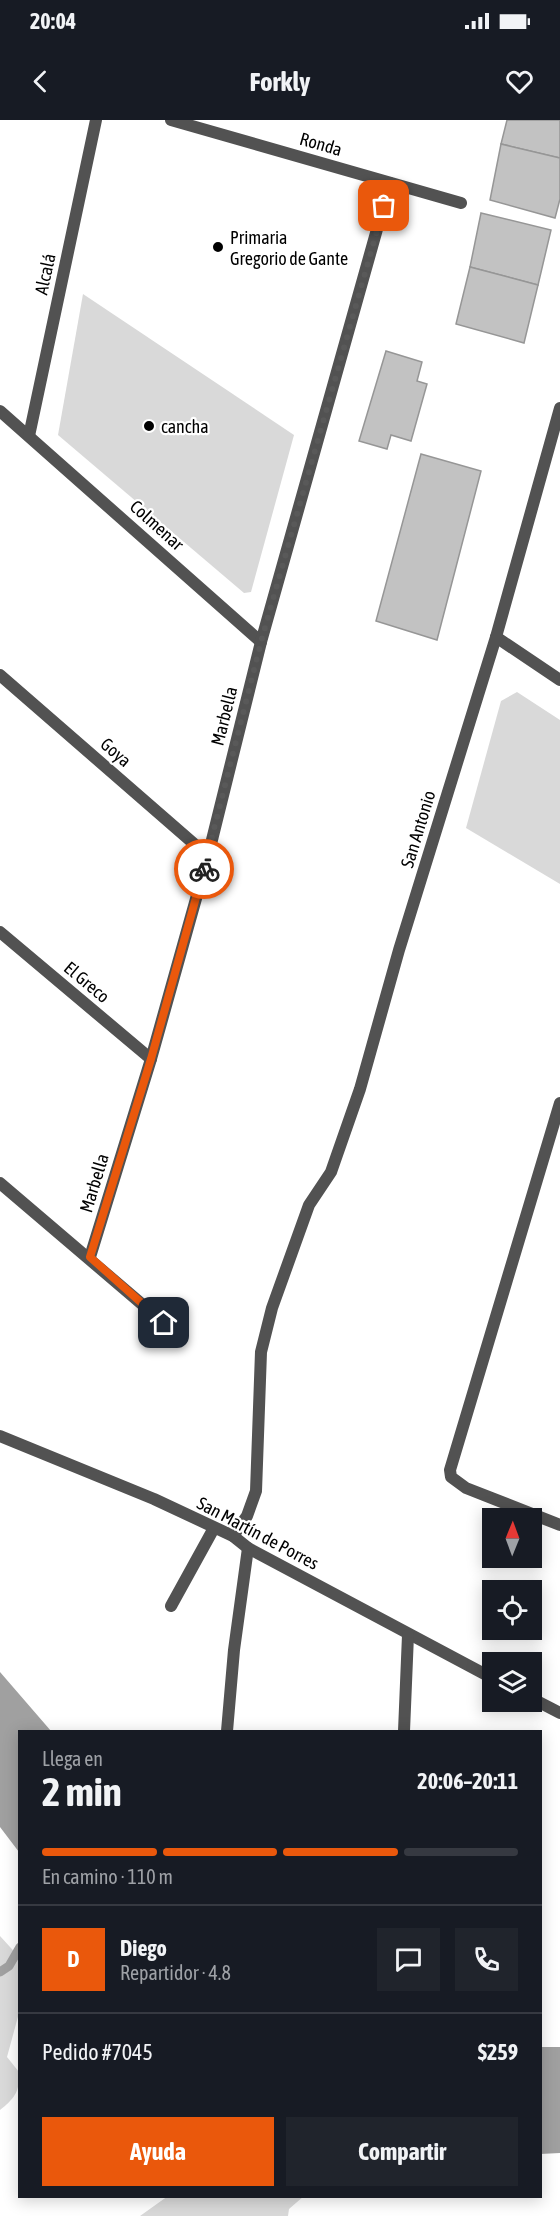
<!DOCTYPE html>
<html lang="es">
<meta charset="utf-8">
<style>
:root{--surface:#171b24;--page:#20242c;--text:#f1f3f6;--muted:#9ea1a6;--line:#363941;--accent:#ea580c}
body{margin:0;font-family:"Asap Condensed",sans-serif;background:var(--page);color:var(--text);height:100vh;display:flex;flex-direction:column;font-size:22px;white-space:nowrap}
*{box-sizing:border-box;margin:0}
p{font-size:20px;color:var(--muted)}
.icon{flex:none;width:33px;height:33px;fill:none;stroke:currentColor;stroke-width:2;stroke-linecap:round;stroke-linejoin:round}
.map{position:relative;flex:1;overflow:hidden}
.panel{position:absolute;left:18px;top:1610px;width:524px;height:468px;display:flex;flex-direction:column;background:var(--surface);border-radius:0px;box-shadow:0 3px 15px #0003}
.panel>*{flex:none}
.needle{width:39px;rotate:1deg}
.tools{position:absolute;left:482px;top:1388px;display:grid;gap:12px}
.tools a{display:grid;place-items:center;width:60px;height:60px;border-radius:0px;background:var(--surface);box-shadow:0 3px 15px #0003;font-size:30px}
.pin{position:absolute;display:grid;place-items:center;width:51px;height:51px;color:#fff;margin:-26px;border-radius:12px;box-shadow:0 3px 9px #0006}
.courier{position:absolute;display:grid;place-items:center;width:60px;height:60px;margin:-30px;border:4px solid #ea580c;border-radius:50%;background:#fff;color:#222;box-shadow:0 2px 8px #0007}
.overview em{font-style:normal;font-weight:700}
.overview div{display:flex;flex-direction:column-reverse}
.overview{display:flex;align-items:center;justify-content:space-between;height:102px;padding:0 24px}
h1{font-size:39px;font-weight:700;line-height:45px}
.bar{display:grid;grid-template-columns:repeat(4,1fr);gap:9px 6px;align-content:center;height:72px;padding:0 24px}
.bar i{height:8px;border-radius:4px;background:var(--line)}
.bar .active{background:var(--accent)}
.bar p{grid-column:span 4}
.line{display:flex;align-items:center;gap:15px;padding:0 24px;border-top:2px solid var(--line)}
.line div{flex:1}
.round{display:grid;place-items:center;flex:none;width:63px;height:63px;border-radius:0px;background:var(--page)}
.primary-button{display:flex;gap:12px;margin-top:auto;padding:12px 24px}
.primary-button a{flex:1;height:69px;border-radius:0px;background:var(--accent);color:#fff;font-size:24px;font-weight:700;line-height:69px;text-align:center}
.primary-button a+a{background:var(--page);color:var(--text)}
.status{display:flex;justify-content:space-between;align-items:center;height:42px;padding:0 30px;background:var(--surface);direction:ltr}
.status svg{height:16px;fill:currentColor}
header{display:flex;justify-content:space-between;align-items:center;height:78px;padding:0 24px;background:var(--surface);font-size:27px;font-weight:700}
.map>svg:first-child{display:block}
.green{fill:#d9d9d9}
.water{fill:#a0a0a0}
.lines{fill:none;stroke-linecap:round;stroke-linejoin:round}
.stream{stroke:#a0a0a0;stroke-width:9}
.building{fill:#c2c2c2;stroke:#969696;stroke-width:1.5}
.lane{stroke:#525252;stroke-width:12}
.street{stroke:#525252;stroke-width:12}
.done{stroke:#595959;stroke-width:6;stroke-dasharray:0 10.8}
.route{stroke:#ea580c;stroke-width:8}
.poi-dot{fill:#000;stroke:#fff;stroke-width:2}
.labels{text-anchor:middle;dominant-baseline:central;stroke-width:4.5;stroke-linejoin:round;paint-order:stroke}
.street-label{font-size:18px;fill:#000;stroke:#fff}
.poi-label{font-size:18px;fill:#000;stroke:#fff;text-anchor:start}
</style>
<div class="status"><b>20:04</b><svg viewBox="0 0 49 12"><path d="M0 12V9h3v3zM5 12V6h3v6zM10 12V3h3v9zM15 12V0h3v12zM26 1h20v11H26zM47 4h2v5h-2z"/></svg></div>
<header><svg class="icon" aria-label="back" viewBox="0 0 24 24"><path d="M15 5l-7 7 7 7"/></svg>Forkly<svg class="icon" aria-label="heart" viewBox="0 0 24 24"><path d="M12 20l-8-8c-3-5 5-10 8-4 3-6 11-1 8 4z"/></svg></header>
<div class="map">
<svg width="560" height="2096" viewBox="0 0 560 2096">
<rect width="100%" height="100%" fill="#fff"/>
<!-- green -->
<g class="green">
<path d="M83,174l211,141 -43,157 -7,1 -186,-158z"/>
<path d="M517,572l43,28v164l-94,-56 35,-127z"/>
<path d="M0,1816l20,22 -1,55 -12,44 12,15c1,19 -4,26 -19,38z"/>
<path d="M168,2076h136l-15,13 -1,7h-148z"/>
</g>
<!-- water -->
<g class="water">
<path d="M0,1552l51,59h-31l-1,121 -19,-25z"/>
<path d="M540,1927h20v106l-20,1z"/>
</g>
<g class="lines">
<!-- stream -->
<path class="stream" d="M0,1852l9,-6 11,-19"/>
</g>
<!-- building -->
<g class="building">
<path d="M507,0h53v38l-59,-14z"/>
<path d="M501,24l59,14v41l-5,19 -65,-18z"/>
<path d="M481,93l70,17 -13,55 -68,-18z"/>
<path d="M470,147l68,18 -14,58 -68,-19z"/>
<path d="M386,231l36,11 -5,19 10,3 -16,57 -20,-6 -4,14 -28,-8z"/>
<path d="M421,334l60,17 -44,169 -61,-19z"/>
</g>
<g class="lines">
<!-- lane -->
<path class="lane" d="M171,1486l43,-78"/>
<!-- street -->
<g class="street">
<path d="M171,0l290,83"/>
<path d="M0,291l261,231"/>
<path d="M29,316l67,-316"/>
<path d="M496,517l64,43"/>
<path d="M0,555l208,181"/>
<path d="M0,812l151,127"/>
<path d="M560,983l-110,367 1,7 15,11 94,37"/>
<path d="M0,1063l164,140"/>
<path d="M90,1137l61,-198 57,-203 53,-214 129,-459"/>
<path d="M0,1316l154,63 79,37 15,12 244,130"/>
<path d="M233,1416l14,-20 9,-25 5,-139 11,-44 37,-103 22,-33 29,-83 39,-139 97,-313 64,-229"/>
<path d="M531,1578l29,15"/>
<path d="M227,1611l7,-81 14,-102"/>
<path d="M404,1611l4,-96"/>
</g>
</g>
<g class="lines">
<!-- done -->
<path class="done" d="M204,749l57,-227 123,-436"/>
<!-- route -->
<path class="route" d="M164,1203l-74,-66 61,-198 53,-190"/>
</g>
<!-- markers -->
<g class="poi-dot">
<circle cx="218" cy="127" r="6"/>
<circle cx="149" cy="306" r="6"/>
</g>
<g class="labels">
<!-- street labels -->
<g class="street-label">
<text transform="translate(321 24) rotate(16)">Ronda</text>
<text transform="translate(45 154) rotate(-78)">Alcalá</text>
<text transform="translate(157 405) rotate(42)">Colmenar</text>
<text transform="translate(224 596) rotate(-76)">Marbella</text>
<text transform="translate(116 632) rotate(41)">Goya</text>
<text transform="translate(418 709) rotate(-73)">San Antonio</text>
<text transform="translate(87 862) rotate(40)">El Greco</text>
<text transform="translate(94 1063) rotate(-73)">Marbella</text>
<text transform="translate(258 1413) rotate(28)">San Martín de Porres</text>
</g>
<!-- poi labels -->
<g class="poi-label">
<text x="230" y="117">Primaria<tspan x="230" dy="21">Gregorio de Gante</tspan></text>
<text x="161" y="306">cancha</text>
</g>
</g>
</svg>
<div class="tools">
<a><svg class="needle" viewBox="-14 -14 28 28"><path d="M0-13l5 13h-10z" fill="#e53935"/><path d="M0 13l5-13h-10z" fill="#9ea1a6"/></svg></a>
<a><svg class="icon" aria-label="locate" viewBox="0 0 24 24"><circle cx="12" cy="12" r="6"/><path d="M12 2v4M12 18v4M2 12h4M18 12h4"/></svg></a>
<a><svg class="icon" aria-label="layers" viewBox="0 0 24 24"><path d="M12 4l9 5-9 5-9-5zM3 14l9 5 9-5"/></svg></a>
</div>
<div class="pin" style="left:384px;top:86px;background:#ea580c"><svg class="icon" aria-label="bag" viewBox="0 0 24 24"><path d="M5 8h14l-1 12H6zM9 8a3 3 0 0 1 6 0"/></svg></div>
<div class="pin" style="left:164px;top:1203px;background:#1f2937"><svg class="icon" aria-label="home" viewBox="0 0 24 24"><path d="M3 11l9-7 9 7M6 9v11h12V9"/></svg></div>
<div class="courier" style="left:204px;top:749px"><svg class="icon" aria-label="bike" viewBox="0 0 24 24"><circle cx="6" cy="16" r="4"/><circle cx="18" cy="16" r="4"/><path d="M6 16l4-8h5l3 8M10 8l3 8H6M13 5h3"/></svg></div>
<section class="panel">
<div class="overview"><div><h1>2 min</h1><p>Llega en</p></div><em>20:06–20:11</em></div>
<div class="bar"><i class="active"></i><i class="active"></i><i class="active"></i><i></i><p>En camino · 110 m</p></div>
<div class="line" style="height:108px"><b class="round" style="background:var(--accent);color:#fff">D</b><div><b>Diego</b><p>Repartidor · 4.8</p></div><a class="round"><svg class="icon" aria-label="chat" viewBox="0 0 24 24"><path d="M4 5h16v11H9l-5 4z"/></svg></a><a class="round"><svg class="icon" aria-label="phone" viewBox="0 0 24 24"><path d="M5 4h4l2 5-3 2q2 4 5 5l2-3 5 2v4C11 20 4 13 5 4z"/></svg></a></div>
<div class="line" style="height:78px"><div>Pedido #7045</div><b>$259</b></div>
<div class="primary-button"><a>Ayuda</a><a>Compartir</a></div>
</section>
</div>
